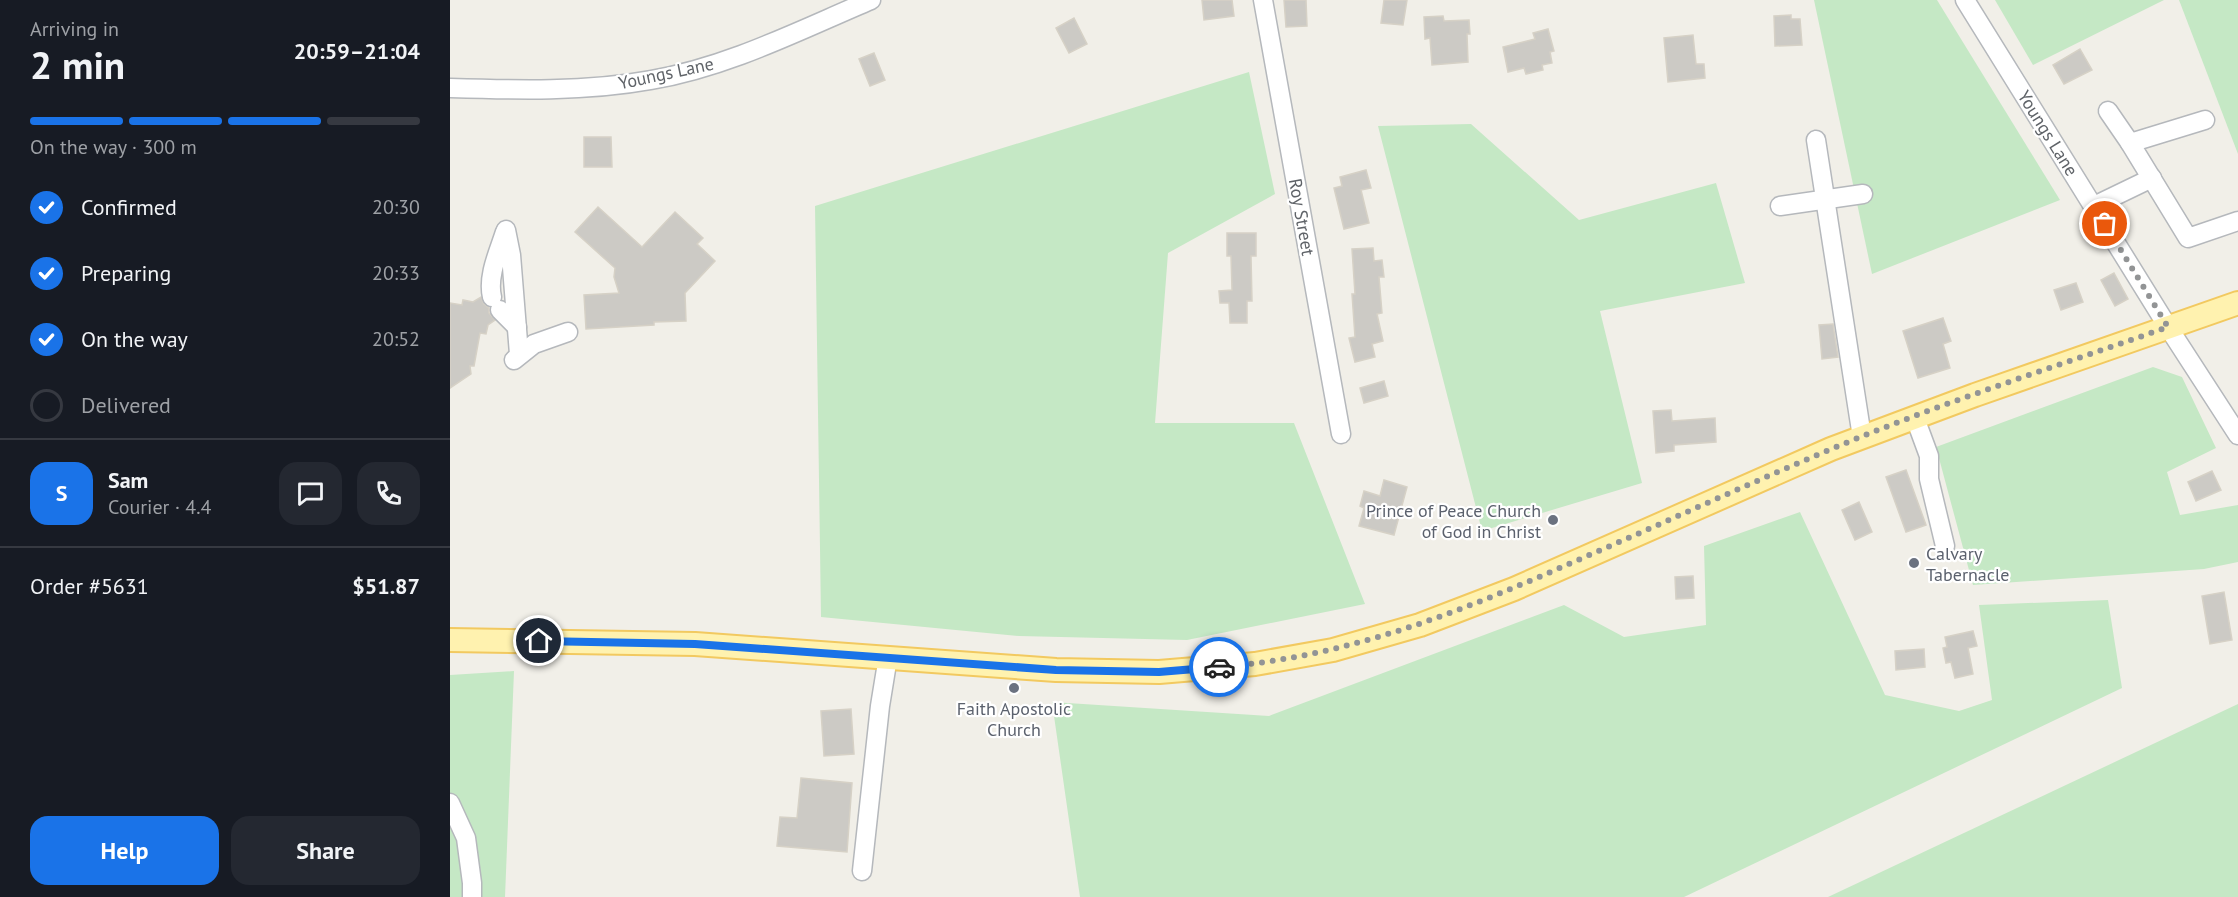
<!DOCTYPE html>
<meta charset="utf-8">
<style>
:root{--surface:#171b24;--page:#242831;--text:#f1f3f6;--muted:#9ea1a6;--line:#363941;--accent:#1a73e8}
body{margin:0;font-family:"PT Sans",sans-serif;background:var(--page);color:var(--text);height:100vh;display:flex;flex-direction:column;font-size:22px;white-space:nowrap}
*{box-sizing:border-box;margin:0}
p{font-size:20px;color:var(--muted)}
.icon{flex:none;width:33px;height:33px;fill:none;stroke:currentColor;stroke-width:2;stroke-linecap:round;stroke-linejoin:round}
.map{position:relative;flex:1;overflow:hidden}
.panel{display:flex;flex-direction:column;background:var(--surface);width:450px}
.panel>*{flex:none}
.pin{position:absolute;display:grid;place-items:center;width:51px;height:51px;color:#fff;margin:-26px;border:3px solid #fff;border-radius:50%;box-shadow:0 2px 6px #0007}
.courier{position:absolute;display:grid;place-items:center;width:60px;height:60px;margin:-30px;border:4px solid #1a73e8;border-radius:50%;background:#fff;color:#222;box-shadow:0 2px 8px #0007}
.headline em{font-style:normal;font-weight:700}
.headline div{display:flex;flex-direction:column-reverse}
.headline{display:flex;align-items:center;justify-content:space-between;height:102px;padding:0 30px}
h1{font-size:39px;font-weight:700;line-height:45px}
.bar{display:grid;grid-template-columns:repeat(4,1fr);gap:9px 6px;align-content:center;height:72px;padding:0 30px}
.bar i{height:8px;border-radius:4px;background:var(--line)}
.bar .active{background:var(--accent)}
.bar p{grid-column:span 4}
.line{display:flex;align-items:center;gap:15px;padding:0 30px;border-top:2px solid var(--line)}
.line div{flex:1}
.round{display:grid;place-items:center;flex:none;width:63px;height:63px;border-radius:18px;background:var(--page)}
ol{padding:0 30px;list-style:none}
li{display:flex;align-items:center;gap:18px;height:66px}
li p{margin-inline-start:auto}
li .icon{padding:6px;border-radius:50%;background:var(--accent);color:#fff;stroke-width:4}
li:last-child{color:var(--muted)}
li i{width:33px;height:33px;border:3px solid var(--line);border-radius:50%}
.button{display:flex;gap:12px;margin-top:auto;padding:12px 30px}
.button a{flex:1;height:69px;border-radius:18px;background:var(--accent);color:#fff;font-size:24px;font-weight:700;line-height:69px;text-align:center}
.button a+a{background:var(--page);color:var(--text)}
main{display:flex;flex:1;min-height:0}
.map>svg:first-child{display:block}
.green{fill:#c5e8c5}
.building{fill:#cccac5;stroke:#d6d1c6;stroke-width:1.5}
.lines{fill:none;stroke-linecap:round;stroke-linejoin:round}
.minor-casing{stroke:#b5b8bc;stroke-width:21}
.major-casing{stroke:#f2c960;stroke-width:26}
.minor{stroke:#fff;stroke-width:18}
.major{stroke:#fff2af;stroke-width:22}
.done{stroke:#929495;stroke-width:6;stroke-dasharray:0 10.8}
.route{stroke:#1a73e8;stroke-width:8}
.worship-dot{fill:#6b7280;stroke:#fff;stroke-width:2}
.labels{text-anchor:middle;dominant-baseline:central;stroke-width:4.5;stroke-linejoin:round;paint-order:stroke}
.street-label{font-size:18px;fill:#5f6368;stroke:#fff}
.worship-label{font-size:18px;fill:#5b616d;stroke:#fff;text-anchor:end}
</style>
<main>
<section class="panel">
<div class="headline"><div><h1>2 min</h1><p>Arriving in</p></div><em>20:59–21:04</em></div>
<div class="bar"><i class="active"></i><i class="active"></i><i class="active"></i><i></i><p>On the way · 300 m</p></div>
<ol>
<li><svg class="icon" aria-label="check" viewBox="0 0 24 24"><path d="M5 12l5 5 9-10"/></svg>Confirmed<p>20:30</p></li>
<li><svg class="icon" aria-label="check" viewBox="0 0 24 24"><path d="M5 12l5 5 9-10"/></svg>Preparing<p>20:33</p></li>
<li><svg class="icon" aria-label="check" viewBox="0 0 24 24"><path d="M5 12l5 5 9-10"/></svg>On the way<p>20:52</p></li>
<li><i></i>Delivered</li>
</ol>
<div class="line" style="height:108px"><b class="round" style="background:var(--accent);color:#fff">S</b><div><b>Sam</b><p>Courier · 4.4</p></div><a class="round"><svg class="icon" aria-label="chat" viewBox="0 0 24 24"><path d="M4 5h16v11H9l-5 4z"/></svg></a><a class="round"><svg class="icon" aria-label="phone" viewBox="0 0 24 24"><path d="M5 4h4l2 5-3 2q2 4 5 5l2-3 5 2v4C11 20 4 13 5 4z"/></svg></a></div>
<div class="line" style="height:78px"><div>Order #5631</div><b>$51.87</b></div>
<div class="button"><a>Help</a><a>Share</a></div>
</section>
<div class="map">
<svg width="1788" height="897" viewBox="0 0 1788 897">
<rect width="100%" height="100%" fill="#f1efe8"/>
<!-- green -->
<g class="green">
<path d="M1364,0h123l123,200 -188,74z"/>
<path d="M1545,0h169l-131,65z"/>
<path d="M1729,0h59v154z"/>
<path d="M799,72l26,122 -107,59 -13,170h139l71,181 -178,36 -168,-4 -198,-19 -6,-411z"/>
<path d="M1021,124l108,96 137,-37 29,100 -145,28 42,172 -160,48 -104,-405z"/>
<path d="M1703,367l29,10 34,71 -49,24 13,43 58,-10v57l-34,7 -231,16 -37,-138z"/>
<path d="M1350,512l85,183 74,16 33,-11 -13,-95 129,-5 14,88 -438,209h-604l-28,-195 217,14 295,-111 60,32 82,-12 -2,-79z"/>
<path d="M64,671l-9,226h-55v-222z"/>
<path d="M1788,704v193h-410z"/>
</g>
<!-- building -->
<g class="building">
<path d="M752,0h30l2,16 -30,4z"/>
<path d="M834,0h22l1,26 -21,1z"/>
<path d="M934,0h23l-4,25 -22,-2z"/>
<path d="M1341,15v4h9l2,26 -27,1 -1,-30z"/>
<path d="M993,16l1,5 25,-1 1,14h-3l1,28 -36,3 -2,-27 -5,1 -1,-22z"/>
<path d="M624,18l13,26 -18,9 -13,-25z"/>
<path d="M1098,29l6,22 -4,1 2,11 -10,2 1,5 -17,4 -2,-6 -16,4 -5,-25 32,-8 -2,-6z"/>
<path d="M1243,35l3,29h8l1,14 -37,4 -4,-44z"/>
<path d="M1630,49l12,21 -28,14 -11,-19z"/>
<path d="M424,53l11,27 -15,6 -11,-27z"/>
<path d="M134,137h27l1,30h-28z"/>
<path d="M916,170l5,18 -10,2 8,33 -25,6 -10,-41 8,-2 -2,-9z"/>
<path d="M148,207l44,40 33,-35 28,26 -6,6 18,17 -30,32 1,28 -32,1v3l-68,4 -2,-34 35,-2 -5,-16 1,-9 -40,-36z"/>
<path d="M777,233h29v23h-5l1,45h-5v22h-17l-1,-20h-9l-1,-12 13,-1 -1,-34h-4z"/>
<path d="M923,248l1,13 8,-1 2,17h-5l3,36 -5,1 6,27 -11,3 3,13 -20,5 -6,-24 6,-1 -3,-43h3l-3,-45z"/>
<path d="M1664,273l14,26 -13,7 -14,-26z"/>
<path d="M1626,283l7,19 -22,8 -7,-20z"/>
<path d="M31,297l3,7 5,4v5l6,7 -7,5 -2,9 -6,-1 -6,33h-4l1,8 -21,14v-85l12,2 1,-5 10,2z"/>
<path d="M1493,318l8,23 -8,3 7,24 -32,10 -15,-47z"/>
<path d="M1383,324l5,33 -16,2 -3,-34z"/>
<path d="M934,381l4,15 -24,7 -4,-15z"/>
<path d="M1221,410l1,11 43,-3 1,24 -42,3v6l-18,2 -3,-42z"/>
<path d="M1456,470l20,55 -20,7 -20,-55z"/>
<path d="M1762,471l9,19 -25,11 -8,-19z"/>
<path d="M934,480l23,7 -13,48 -35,-9 5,-18 -4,-2 4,-15 16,5z"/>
<path d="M1409,502l13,30 -17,8 -13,-30z"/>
<path d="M1243,576l1,22 -18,1 -1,-22z"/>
<path d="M1774,592l8,48 -22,4 -8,-48z"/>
<path d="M1523,631l4,15 -9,2 5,26 -18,4 -4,-16 -5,1 -3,-15 4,-1 -2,-10z"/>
<path d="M1474,649l1,18 -29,3 -1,-19z"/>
<path d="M401,709l3,45 -30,2 -3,-45z"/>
<path d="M351,778l51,5 -5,69 -70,-6 3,-29 17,1z"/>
</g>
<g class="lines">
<defs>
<g id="minor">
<path d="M813,0l78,434"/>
<path d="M1515,0l203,327 70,108"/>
<path d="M0,88c67,2 135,4 201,-8 77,-13 149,-50 220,-80"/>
<path d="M1658,111l22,32"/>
<path d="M1755,120l-75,23 58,95 50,-17"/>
<path d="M1366,140l46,297"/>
<path d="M1330,206l83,-12"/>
<path d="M1644,206l58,-28"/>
<path d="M56,230l5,25 8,99"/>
<path d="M42,297c-5,-21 7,-46 13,-65"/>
<path d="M50,310l17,17"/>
<path d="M64,360l20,-16 34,-12"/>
<path d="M1465,418l14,38v23l16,67"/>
<path d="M0,803l16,35 6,45v14"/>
<path d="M412,871l18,-165 8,-49"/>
</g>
<path id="major" d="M0,640l245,4 361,26 103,2 96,-8 78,-14 87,-25 94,-36 317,-140 144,-54 263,-92"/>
</defs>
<!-- minor casing -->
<use href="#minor" class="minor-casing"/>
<!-- major casing -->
<use href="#major" class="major-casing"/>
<!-- minor -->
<use href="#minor" class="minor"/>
<!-- major -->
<use href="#major" class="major"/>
</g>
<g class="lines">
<!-- done -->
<path class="done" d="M769,667c133,-10 248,-58 368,-111 81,-35 161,-72 242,-106 111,-47 226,-83 339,-123l-63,-103"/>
<!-- route -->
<path class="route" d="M89,641l156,3 361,26 103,2 60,-5"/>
</g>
<!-- markers -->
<g class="worship-dot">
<circle cx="1103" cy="520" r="6"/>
<circle cx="1464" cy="563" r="6"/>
<circle cx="564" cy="688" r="6"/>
</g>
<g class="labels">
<!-- street labels -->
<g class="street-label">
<text transform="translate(216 73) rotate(-12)">Youngs Lane</text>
<text transform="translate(1598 133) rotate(58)">Youngs Lane</text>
<text transform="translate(852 217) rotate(80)">Roy Street</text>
</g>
<!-- worship labels -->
<g class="worship-label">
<text x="1091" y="510">Prince of Peace Church<tspan x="1091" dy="21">of God in Christ</tspan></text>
<text x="1476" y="553" text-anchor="start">Calvary<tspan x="1476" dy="21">Tabernacle</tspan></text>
<text x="564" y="708" text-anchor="middle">Faith Apostolic<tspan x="564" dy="21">Church</tspan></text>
</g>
</g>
</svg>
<div class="pin" style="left:1655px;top:224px;background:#ea580c"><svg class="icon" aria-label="bag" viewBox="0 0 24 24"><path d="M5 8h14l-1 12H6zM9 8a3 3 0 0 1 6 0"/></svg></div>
<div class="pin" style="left:89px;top:641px;background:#1f2937"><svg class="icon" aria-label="home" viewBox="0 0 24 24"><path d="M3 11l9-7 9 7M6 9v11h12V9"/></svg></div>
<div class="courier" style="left:769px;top:667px"><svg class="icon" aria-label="car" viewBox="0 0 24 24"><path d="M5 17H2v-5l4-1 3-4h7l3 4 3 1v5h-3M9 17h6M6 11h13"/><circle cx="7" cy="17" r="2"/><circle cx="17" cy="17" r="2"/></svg></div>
</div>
</main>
